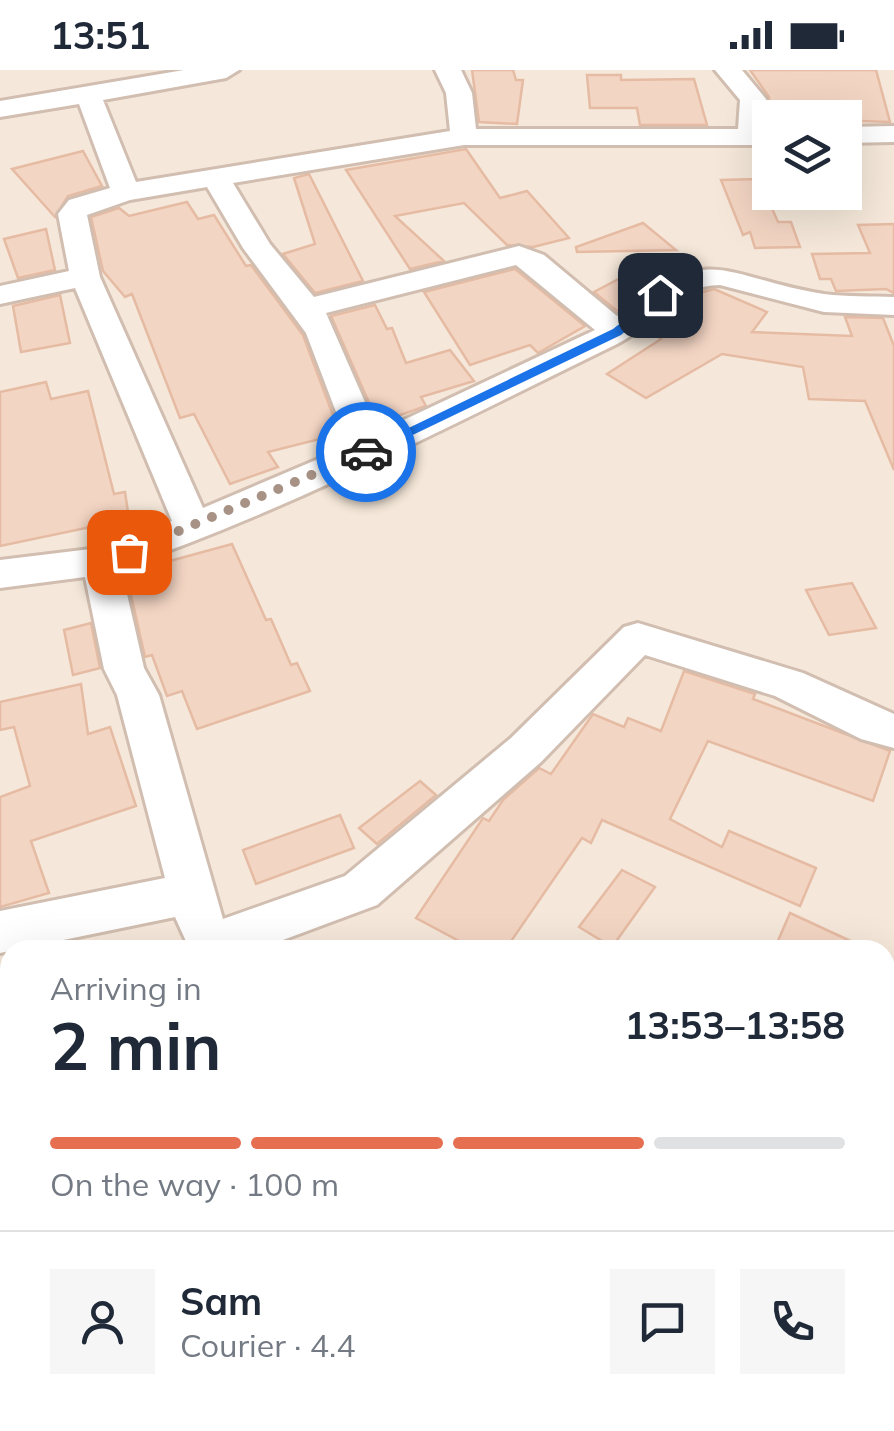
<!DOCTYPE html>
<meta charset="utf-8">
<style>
:root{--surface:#fff;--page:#f6f6f7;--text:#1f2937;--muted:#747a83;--line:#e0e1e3;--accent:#e76f51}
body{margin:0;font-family:Mulish,sans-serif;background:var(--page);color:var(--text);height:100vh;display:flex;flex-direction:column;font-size:38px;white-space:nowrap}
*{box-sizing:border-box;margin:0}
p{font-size:32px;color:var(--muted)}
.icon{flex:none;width:55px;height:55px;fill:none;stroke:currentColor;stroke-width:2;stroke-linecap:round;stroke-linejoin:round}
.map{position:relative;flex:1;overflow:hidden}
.drawer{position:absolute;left:0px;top:870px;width:895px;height:492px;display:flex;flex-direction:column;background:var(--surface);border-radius:30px 30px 0 0;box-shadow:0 10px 40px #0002}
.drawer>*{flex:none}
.buttons{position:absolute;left:752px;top:30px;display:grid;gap:20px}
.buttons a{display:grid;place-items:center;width:110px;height:110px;border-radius:0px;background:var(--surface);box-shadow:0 10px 40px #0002;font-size:50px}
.pin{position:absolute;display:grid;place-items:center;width:85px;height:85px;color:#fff;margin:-42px;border-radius:20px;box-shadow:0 5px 15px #0006}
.courier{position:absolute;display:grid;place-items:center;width:100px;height:100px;margin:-50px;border:8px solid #1a73e8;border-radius:50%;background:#fff;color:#222;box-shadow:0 2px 12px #0007}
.overview em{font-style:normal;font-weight:700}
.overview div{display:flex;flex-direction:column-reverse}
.overview{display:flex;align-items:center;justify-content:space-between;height:170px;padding:0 50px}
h1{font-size:65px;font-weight:700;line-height:75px}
.bar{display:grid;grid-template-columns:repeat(4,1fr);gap:15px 10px;align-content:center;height:120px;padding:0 50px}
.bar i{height:12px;border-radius:8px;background:var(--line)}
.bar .current{background:var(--accent)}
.bar p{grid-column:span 4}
.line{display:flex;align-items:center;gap:25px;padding:0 50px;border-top:2px solid var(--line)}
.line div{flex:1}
.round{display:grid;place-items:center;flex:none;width:105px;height:105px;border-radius:0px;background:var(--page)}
.status{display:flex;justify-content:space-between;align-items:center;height:70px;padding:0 50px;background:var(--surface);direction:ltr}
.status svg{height:28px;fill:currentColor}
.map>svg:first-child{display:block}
.residential{fill:#f5e8da;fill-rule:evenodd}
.building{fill:#f3d5c3;stroke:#e6bba3;stroke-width:2.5}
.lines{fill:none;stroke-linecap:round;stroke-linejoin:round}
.minor-casing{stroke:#d1beb0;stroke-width:6}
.minor{fill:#fff;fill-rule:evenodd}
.route{fill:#1a73e8}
.done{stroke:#a89285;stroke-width:10;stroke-dasharray:0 18}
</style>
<div class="status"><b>13:51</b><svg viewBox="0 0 49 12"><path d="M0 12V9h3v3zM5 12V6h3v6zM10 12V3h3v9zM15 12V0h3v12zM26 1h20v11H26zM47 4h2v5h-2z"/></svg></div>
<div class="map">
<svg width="894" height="1361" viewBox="0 0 894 1361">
<rect width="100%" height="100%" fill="#fdf6ec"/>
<!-- residential -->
<path class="residential" d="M0,0h894v1361h-894zM770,48h75v74h-75zM10,880h875v472h-875z"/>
<!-- building -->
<g class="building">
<path d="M472,0h41l3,10h7l-6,44 -38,-2z"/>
<path d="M750,0h126l14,52 -121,-4v-21z"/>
<path d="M587,5h34v5l73,-1 13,46h-67l-3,-17h-47z"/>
<path d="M466,79l34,49 27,-7 42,47 -36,9 -26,-2 -43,-42 -69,13 49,45 -34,8 -64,-99z"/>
<path d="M83,81l19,35 -34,10 -13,21 -43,-48z"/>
<path d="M309,104l54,107 -48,12 -32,-39 32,-10 -21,-66z"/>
<path d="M759,109l19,43h13l9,25 -45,1 -5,-16 -7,3 -22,-55z"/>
<path d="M187,132l11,17 16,-4 32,51 5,-1 52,70 37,99 -72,18 10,15 -48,17 -36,-70 -14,4 -48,-124 -7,3 -22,-26 -12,-54 28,-9 10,8z"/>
<path d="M643,153l33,27 -99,2 -1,-5z"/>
<path d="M894,154v69l-8,-4 -50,2 -5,-12h-11l-8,-25 58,-1 -12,-28z"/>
<path d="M46,159l9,41 -37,8 -14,-39z"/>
<path d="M649,193l26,10 -58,38 -23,-19z"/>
<path d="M515,199l70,57 -47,27 -8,-8 -60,20 -46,-73z"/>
<path d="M714,219l53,23 -15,20 100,4 -7,-19 38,1 11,28v124l-29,-69 -56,-2 -6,-32 -81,-13 -76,44 -39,-24 54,-35 -15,-10 22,-18 24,-16z"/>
<path d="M60,225l10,48 -49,9 -8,-46z"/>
<path d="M375,235l12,24 5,-1 14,35 44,-13 24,31 -53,16 5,9 -48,17 -47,-107z"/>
<path d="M46,312l5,17 37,-8 26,103 11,-2 4,27 -129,27v-154z"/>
<path d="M232,474l34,76 5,-1 20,46 6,-2 13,28 -113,38 -15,-38 -15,5 -15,-41 -7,2 -19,-84z"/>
<path d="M852,513l24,45 -47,7 -23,-45z"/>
<path d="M91,553l9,45 -27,7 -9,-45z"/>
<path d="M684,601l71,23 -2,5 137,52 -17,50 -165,-60 -38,78 52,28 7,-16 87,37 -16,38 -198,-86 -11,23 -9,-5 -77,112h-29l-60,-32 67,-100 6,3 14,-21 36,-32 12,6 42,-60 31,13 4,-9 33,13z"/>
<path d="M81,614l7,50 22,-7 26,79 -105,35 18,52 -49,14v-110l30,-11 -16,-59 -14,3v-28z"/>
<path d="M420,711l16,14 -59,49 -18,-16z"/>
<path d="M340,745l14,33 -98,36 -13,-34z"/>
<path d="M622,800l33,17 -43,60 -33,-20z"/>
<path d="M790,843l80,37h-96z"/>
</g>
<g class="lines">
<defs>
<g id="minor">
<path d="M184,0h55l-13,8 -123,22 33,82 314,-51 -4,-38 -11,-23h26l11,23 4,36h262l2,-29 -25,-30h27l24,29 -1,30h5v16h-306l-231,38 37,61 44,53 205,-51 25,9 73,61c92,-78 106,-38 207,-22 23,3 47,2 70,3v18l-70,-3 -104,-27c-45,0 -66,41 -103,59 -162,79 -325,165 -496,224l23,100 15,27 64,224 122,-43 166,-138 113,-111 14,-4 165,50 91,41v34l-33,-9 -86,-43 -130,-41 -104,107 -164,143 -121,45h-66l-15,-33 -175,36v-42l165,-33 -48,-183 -13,-26 -19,-92 -85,11v-28l99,-12 73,-27 -97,-233 -75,16v-18l69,-15 -11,-57 11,-14 41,-12 -31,-84 -79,13v-16zM207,117l36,61 63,85 43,113 -146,62 -103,-231 -13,-62 43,-15zM516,195l79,65 -217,102 -52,-119z"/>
<path d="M894,56v16l-49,1v-16z"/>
<path d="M359,1352h60l4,9h-60z"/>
</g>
</defs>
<!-- minor casing -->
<use href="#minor" class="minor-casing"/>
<!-- minor -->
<use href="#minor" class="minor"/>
</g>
<!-- route -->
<path class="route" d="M660,222l4,6 -43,37 -250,120 -12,-3 254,-123z"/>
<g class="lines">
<!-- done -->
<path class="done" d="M129,482l237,-100"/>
</g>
</svg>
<div class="buttons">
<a><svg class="icon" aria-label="layers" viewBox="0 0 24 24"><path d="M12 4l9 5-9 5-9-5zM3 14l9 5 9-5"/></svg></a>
</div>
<div class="pin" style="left:129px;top:482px;background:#ea580c"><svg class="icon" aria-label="bag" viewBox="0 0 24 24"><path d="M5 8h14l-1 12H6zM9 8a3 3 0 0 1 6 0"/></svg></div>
<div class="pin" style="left:660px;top:225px;background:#1f2937"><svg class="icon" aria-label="home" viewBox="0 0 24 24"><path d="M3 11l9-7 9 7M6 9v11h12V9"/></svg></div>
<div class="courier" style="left:366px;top:382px"><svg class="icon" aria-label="car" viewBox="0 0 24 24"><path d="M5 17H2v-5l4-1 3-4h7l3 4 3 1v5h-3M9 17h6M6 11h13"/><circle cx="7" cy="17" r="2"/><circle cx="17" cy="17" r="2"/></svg></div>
<section class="drawer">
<div class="overview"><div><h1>2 min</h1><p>Arriving in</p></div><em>13:53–13:58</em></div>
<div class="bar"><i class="current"></i><i class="current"></i><i class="current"></i><i></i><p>On the way · 100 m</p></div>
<div class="line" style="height:180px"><a class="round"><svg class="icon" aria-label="person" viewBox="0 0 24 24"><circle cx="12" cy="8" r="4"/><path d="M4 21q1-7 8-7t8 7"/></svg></a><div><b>Sam</b><p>Courier · 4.4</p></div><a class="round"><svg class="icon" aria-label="chat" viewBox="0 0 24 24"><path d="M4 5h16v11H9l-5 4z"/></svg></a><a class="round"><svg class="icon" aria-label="phone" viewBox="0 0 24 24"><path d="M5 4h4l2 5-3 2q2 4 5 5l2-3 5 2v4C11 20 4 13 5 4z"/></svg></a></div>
</section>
</div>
